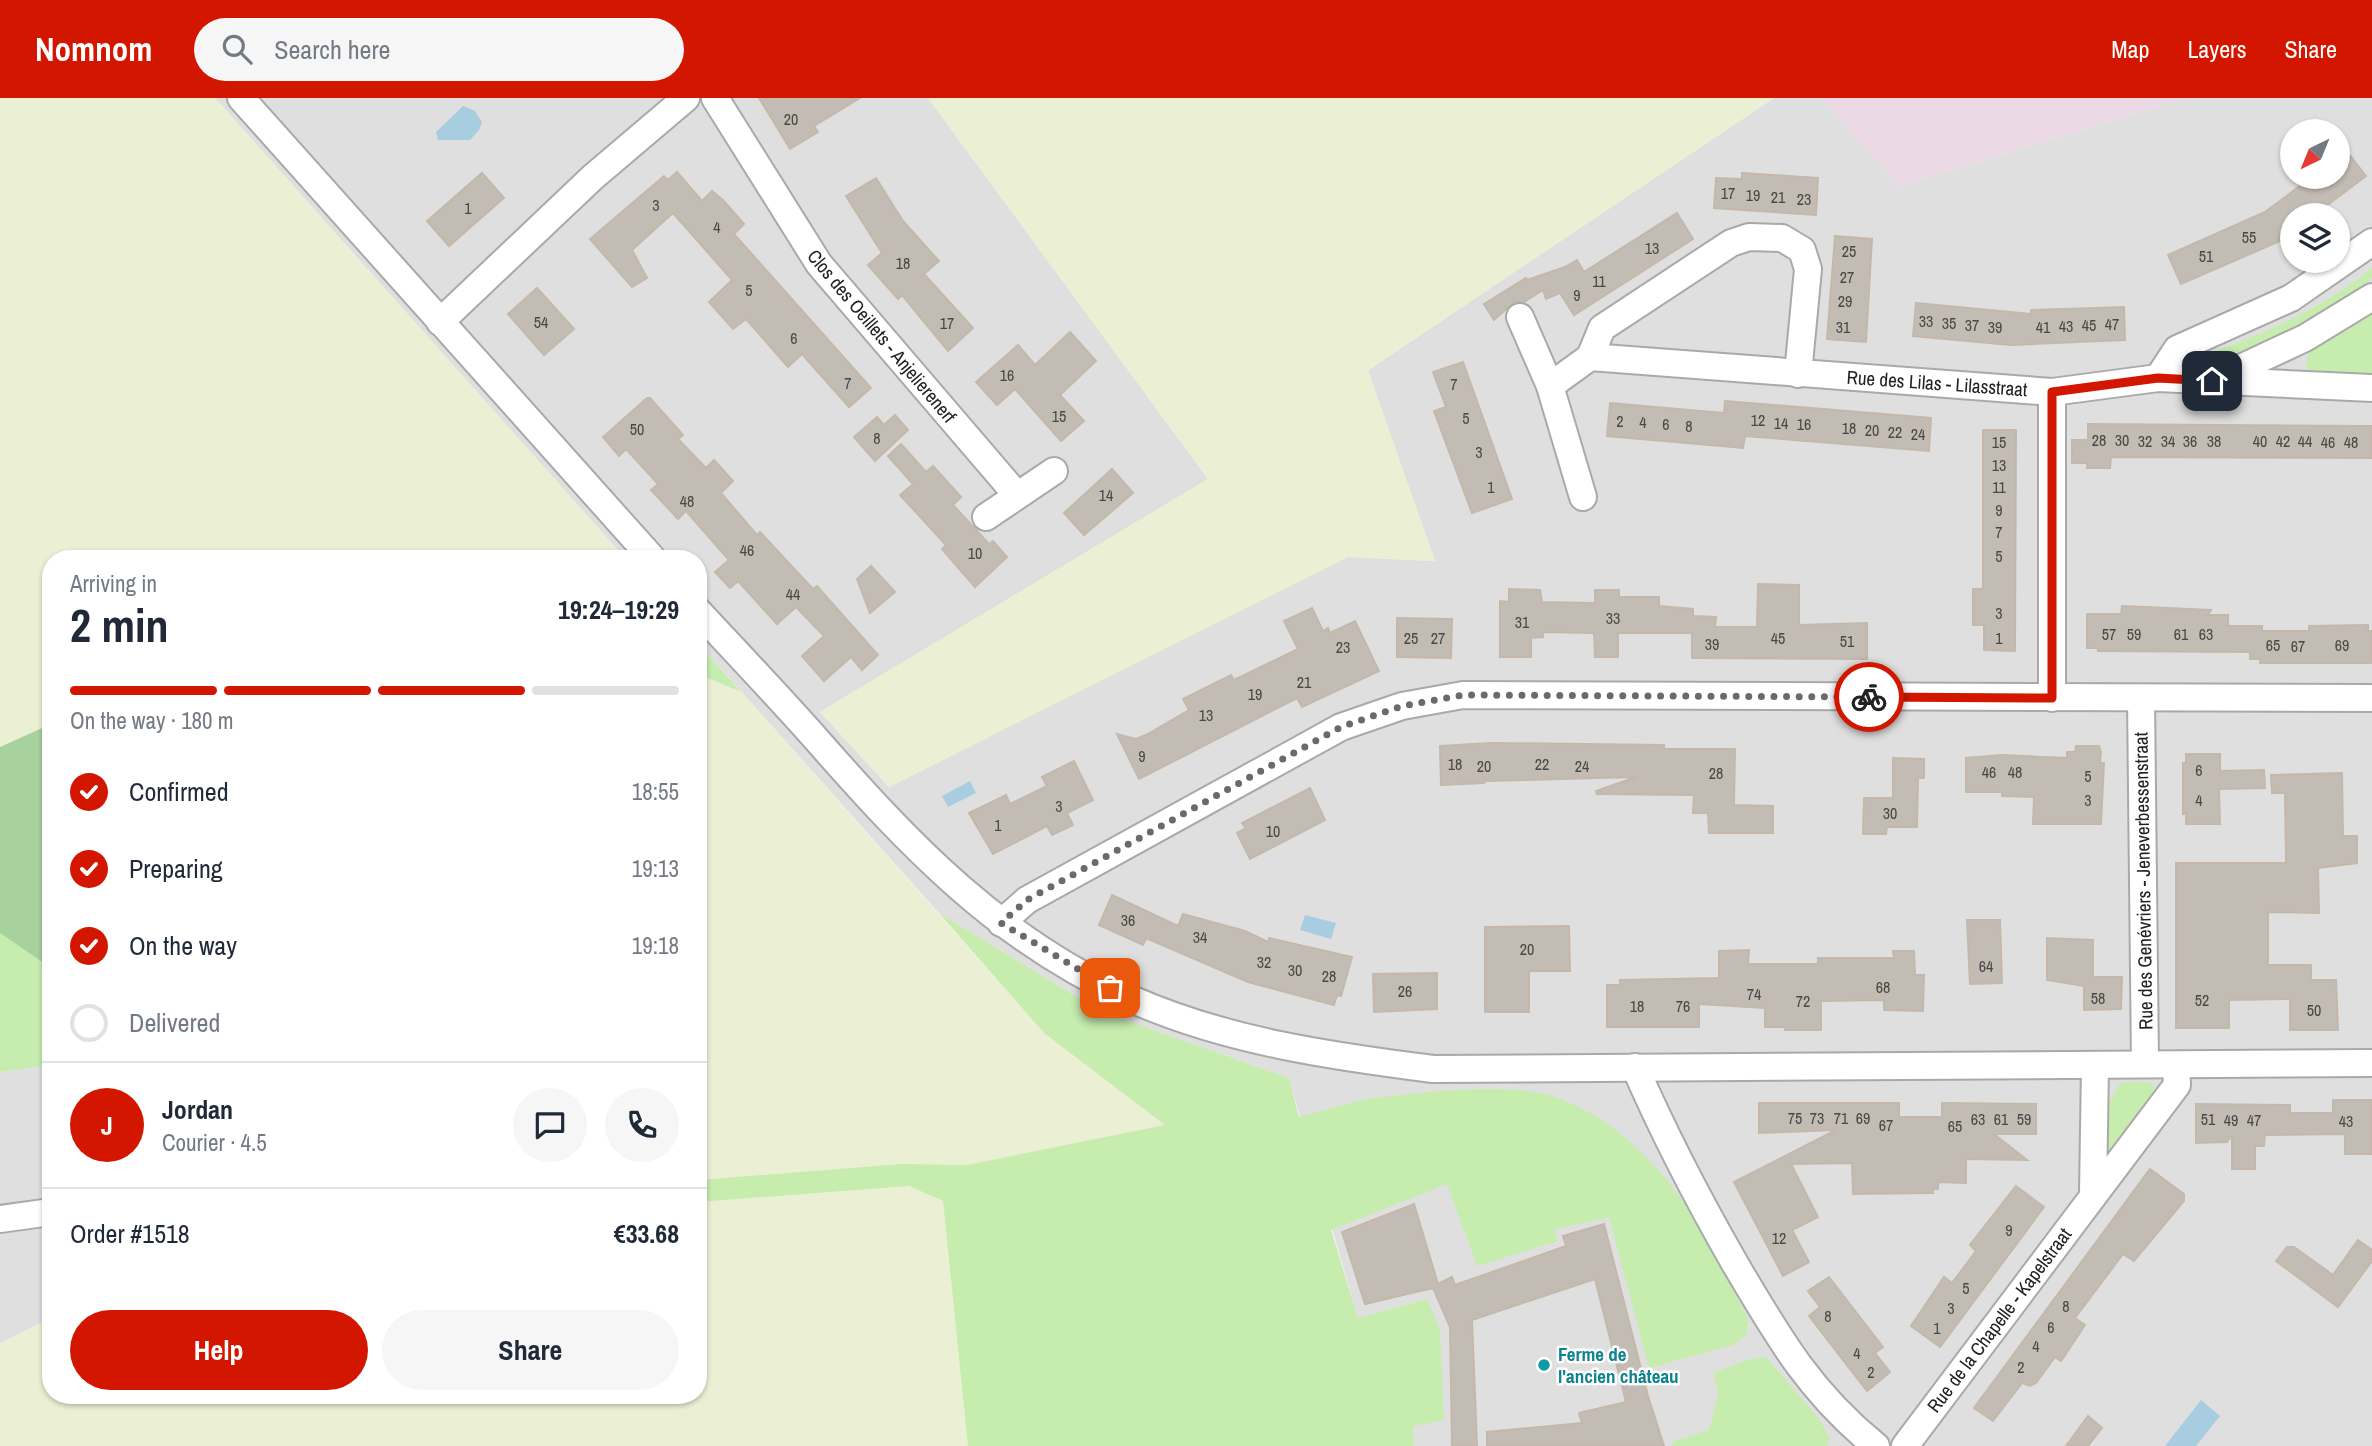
<!DOCTYPE html>
<meta charset="utf-8">
<style>
:root{--surface:#fff;--page:#f6f6f7;--text:#1f2937;--muted:#747a83;--line:#e0e1e3;--accent:#d31600}
body{margin:0;font-family:"Archivo Narrow",sans-serif;background:var(--page);color:var(--text);height:100vh;display:flex;flex-direction:column;font-size:26px;white-space:nowrap}
*{box-sizing:border-box;margin:0}
p{font-size:23px;color:var(--muted)}
.icon{flex:none;width:38px;height:38px;fill:none;stroke:currentColor;stroke-width:2;stroke-linecap:round;stroke-linejoin:round}
.map{position:relative;flex:1;overflow:hidden}
.sheet{position:absolute;left:42px;top:452px;width:665px;height:854px;display:flex;flex-direction:column;background:var(--surface);border-radius:28px;box-shadow:0 2px 5px #0004}
.sheet>*{flex:none}
.needle{width:46px;rotate:223deg}
.controls{position:absolute;left:2280px;top:21px;display:grid;gap:14px}
.controls a{display:grid;place-items:center;width:70px;height:70px;border-radius:50%;background:var(--surface);box-shadow:0 2px 5px #0004;font-size:35px}
.pin{position:absolute;display:grid;place-items:center;width:60px;height:60px;color:#fff;margin:-30px;border-radius:14px;box-shadow:0 4px 10px #0006}
.courier{position:absolute;display:grid;place-items:center;width:70px;height:70px;margin:-35px;border:5px solid #d31600;border-radius:50%;background:#fff;color:#222;box-shadow:0 2px 9px #0007}
.head em{font-style:normal;font-weight:700}
.head div{display:flex;flex-direction:column-reverse}
.head{display:flex;align-items:center;justify-content:space-between;height:119px;padding:0 28px}
h1{font-size:46px;font-weight:700;line-height:52px}
.bar{display:grid;grid-template-columns:repeat(4,1fr);gap:10px 7px;align-content:center;height:84px;padding:0 28px}
.bar i{height:9px;border-radius:5px;background:var(--line)}
.bar .on{background:var(--accent)}
.bar p{grid-column:span 4}
.line{display:flex;align-items:center;gap:18px;padding:0 28px;border-top:2px solid var(--line)}
.line div{flex:1}
.round{display:grid;place-items:center;flex:none;width:74px;height:74px;border-radius:37px;background:var(--page)}
ol{padding:0 28px;list-style:none}
li{display:flex;align-items:center;gap:21px;height:77px}
li p{margin-inline-start:auto}
li .icon{padding:7px;border-radius:50%;background:var(--accent);color:#fff;stroke-width:4}
li:last-child{color:var(--muted)}
li i{width:38px;height:38px;border:4px solid var(--line);border-radius:50%}
.cta{display:flex;gap:14px;margin-top:auto;padding:14px 28px}
.cta a{flex:1;height:80px;border-radius:42px;background:var(--accent);color:#fff;font-size:28px;font-weight:700;line-height:80px;text-align:center}
.cta a+a{background:var(--page);color:var(--text)}
header{display:flex;align-items:center;gap:42px;box-sizing:border-box;height:98px;padding:0 35px;background:var(--accent);color:#fff}
header strong{font-size:33px}
nav{display:flex;gap:38px;margin-inline-start:auto;font-size:24px}
.search{width:490px;height:63px;background:var(--page);display:flex;align-items:center;gap:18px;box-sizing:border-box;padding:0 24px;border-radius:38px;color:var(--muted);font-size:26px}
.map>svg:first-child{display:block}
.residential{fill:#e0dfdf;fill-rule:evenodd}
.industrial{fill:#ebdae6}
.farmland{fill:#ebf0d4}
.grass{fill:#c6ecae}
.forest{fill:#a7d29d}
.water{fill:#a9cde0}
.building{fill:#c3bcb4;stroke:#c4b8aa;stroke-width:2}
.lines{fill:none;stroke-linecap:round;stroke-linejoin:round}
.minor-casing{stroke:#a9a9a9;stroke-width:30}
.minor{stroke:#fff;stroke-width:26}
.done{stroke:#6b6a67;stroke-width:7;stroke-dasharray:0 12.6}
.route{stroke:#d31600;stroke-width:9}
.culture-dot{fill:#0f9aa8;stroke:#fff;stroke-width:2.5}
.labels{text-anchor:middle;dominant-baseline:central;stroke-width:5;stroke-linejoin:round;paint-order:stroke}
.number-label{font-size:16px;fill:#4a4846}
.street-label{font-size:19px;fill:#222;stroke:#fff}
.culture-label{font-size:19px;font-weight:bold;fill:#0d838f;stroke:#fff;text-anchor:start}
</style>
<header>
<strong>Nomnom</strong>
<div class="search"><svg class="icon" aria-label="search" viewBox="0 0 24 24"><circle cx="10" cy="10" r="6"/><path d="M15 15l6 6"/></svg>Search here</div>
<nav><a>Map</a><a>Layers</a><a>Share</a></nav>
</header>
<div class="map">
<svg width="2372" height="1348" viewBox="0 0 2372 1348">
<rect width="100%" height="100%" fill="#f2f0e8"/>
<!-- residential -->
<g class="residential">
<path d="M215,0h713l280,381 -388,233 69,75 459,-230 87,4 -68,-190 407,-273h47l79,88 285,-88h187v1348h-958l-1,-20 14,-127 -69,19 -69,-240 -189,-67 -161,-98 -241,-270v-85h-73zM2292,33h46v46h-46zM2292,117h46v46h-46z"/>
<path d="M51,967v253l-51,25v-271z"/>
</g>
<!-- industrial -->
<path class="industrial" d="M1821,0h364l-285,88z"/>
<!-- farmland -->
<g class="farmland">
<path d="M0,0h215l410,460h-574v166l-51,23z"/>
<path d="M928,0h846l-406,272 67,191 -87,-4 -459,230 -69,-75 388,-233z"/>
<path d="M698,576l43,18 303,341 122,92 -199,40 -66,-1 -203,16z"/>
<path d="M909,1088l34,15 25,245h-968v-103l51,-25v77h647v-193z"/>
</g>
<!-- grass -->
<g class="grass">
<path d="M2372,170v10c-53,46 -126,73 -192,94l1,-9c68,-23 135,-49 191,-95z"/>
<path d="M2372,216v64l-61,-4c-7,-9 -6,-15 0,-25z"/>
<path d="M698,545l43,49 -43,-18z"/>
<path d="M939,815l161,98 189,67 10,39c25,-6 51,-16 77,-19 47,-6 132,-16 176,-2 55,18 98,59 131,105 25,36 44,79 65,117l-1,16 -14,11 -84,23 -40,-151 -55,13 4,11 -81,25 -30,-82 -116,46 27,88 69,-19 13,31 4,90 -31,6 1,20h-446l-25,-245 -34,-15 -211,16v-22l203,-16 66,1 198,-40 -121,-92z"/>
<path d="M0,835l51,35v97l-51,7z"/>
<path d="M2122,984h28l6,10 -47,66 -6,-6c1,-27 1,-48 19,-70z"/>
<path d="M1766,1259l53,62 11,20 -3,7h-155l1,-4 36,-12 9,-35 -4,-22 35,-14z"/>
</g>
<!-- forest -->
<path class="forest" d="M51,626v90l-4,23 4,18v113l-51,-35v-186z"/>
<!-- water -->
<g class="water">
<path d="M463,8l12,5 7,11 -3,8 -9,10h-32l-2,-8z"/>
<path d="M970,683l6,12 -28,14 -6,-11z"/>
<path d="M1305,817l31,8 -5,16 -31,-9z"/>
<path d="M2201,1302l19,16 -24,30h-31z"/>
</g>
<!-- building -->
<g class="building">
<path d="M759,0h101l-46,28 4,6 -28,17z"/>
<path d="M2338,42l28,36 -52,39h-22v16l-12,10 -99,43 -13,-29 97,-43 47,-35h26z"/>
<path d="M677,74l25,29 10,-10 11,9 21,24 -10,10 137,154 -22,19 -47,-53 -14,13 -42,-48 -13,10 -24,-27 23,-22 -59,-67 -41,37 15,28 -15,9 -42,-48 74,-63 4,4z"/>
<path d="M482,75l22,25 -55,48 -22,-25z"/>
<path d="M1742,75l76,5 -2,37 -102,-7 2,-30 26,1z"/>
<path d="M876,80l27,43 36,40 -15,13 49,54 -25,23 -46,-56 -4,4 -30,-34 14,-12 -36,-57z"/>
<path d="M1677,115l16,26 -119,76 -14,-22 -14,6 -3,-9 -19,12 -11,1 -19,17 -10,-16 42,-26 1,2 38,-13 12,-7 7,12z"/>
<path d="M1835,138l37,3 -6,103 -39,-3z"/>
<path d="M537,190l37,41 -30,26 -36,-41z"/>
<path d="M1916,205l115,11v-4l93,-3 1,33 -114,5 -98,-9z"/>
<path d="M1070,234l26,29 -36,34 24,26 -23,20 -46,-52 -18,16 -21,-23 42,-37 17,20z"/>
<path d="M1463,264l49,137 -40,14 -38,-102 12,-4 -13,-35z"/>
<path d="M647,300h3l33,37 -5,4 28,29 8,-8 19,21 -12,12 36,42 3,-3 53,57 4,-3 61,69 -16,15 -11,-13 -27,24 -22,-25 22,-20 -28,-29 -19,17 -39,-43 -8,7 -15,-16 14,-12 -43,-49 -8,8 -27,-29 7,-6 -32,-35 -7,7 -16,-19z"/>
<path d="M1725,303l206,17 -2,33 -184,-15 -2,12 -136,-12 3,-33 114,10z"/>
<path d="M895,317l13,15 -33,31 -21,-24 23,-20 7,8z"/>
<path d="M2088,326l284,2v32l-261,-1 -1,11h-23v-5h-15v-23h16z"/>
<path d="M1983,332h33l-1,221 -31,-1v-25h-11v-36h10z"/>
<path d="M901,346l25,28 7,-6 28,31 -8,8 36,39 4,-3 14,16 -32,30 -33,-38 4,-4 -46,-50 13,-11 -25,-28z"/>
<path d="M1112,371l21,24 -49,42 -20,-22z"/>
<path d="M871,468l24,26 -25,21 -13,-34z"/>
<path d="M1758,486l41,1v40l68,-2v36l-175,-1v-25h-74v24h-23l-1,-24 -51,-1v5l-12,1v19h-31v-56l9,1v-13l31,1 2,12 53,1v-13h24v7h40v9l34,3v7l23,1 -1,10h42z"/>
<path d="M2122,508l89,4 -3,5h20v11h34v5h47v-5l59,-1v6h4v32h-112v-4h-10v-7l-152,-1 -1,-3h-10v-34h34z"/>
<path d="M1312,510l11,23 5,-3 2,5 25,-12 24,50 -77,36 -5,-9 -158,81 -22,-45 19,5 10,-4 43,-25 -6,-11 48,-24 3,5 64,-31 -14,-28z"/>
<path d="M1397,520l55,1 -1,39 -54,-1z"/>
<path d="M1492,645l172,2v4h71l-1,56 39,1v27h-64l-1,-20h-15l1,-18 -97,-1 -1,-3 40,-14 -151,4 -1,2 -43,2 -1,-39z"/>
<path d="M2076,648h23l2,6 -1,11h4l-3,61h-68l1,-27 -32,-1v-4h-36v-34l36,-3 65,3v-6h8z"/>
<path d="M2186,656h34v17l44,-1 1,18 -46,1 1,35h-34v-11l-3,1v-51h3z"/>
<path d="M1893,660l31,1v19h-6l-1,49h-30l-1,7h-23l1,-36h29z"/>
<path d="M1074,663l19,39 -26,13 6,12 -21,10 -5,-9 -54,28 -24,-41 37,-18 4,9 37,-18 -5,-9z"/>
<path d="M2342,675l1,63h14v27l-39,5 1,45 -51,-1v53h43v15h25l2,50h-48v-31l-61,1v28h-53v-165h110l-1,-70h-13l-1,-18z"/>
<path d="M1310,690l15,32 -75,39 -13,-26 9,-5 -4,-5z"/>
<path d="M1112,797l66,31 5,-12 62,17 23,11 1,-4 83,19 -11,39 -4,-1 -3,10 -86,-23 -102,-44 -3,7 -44,-20z"/>
<path d="M1967,822h33l2,63 -32,1z"/>
<path d="M1569,828l1,45h-41v41h-44v-85z"/>
<path d="M2047,840l46,2v37h29l-1,32 -37,1v-24l-37,-6z"/>
<path d="M1749,852l-1,14h70v-6h76l-1,-7h21l1,24h9l-1,36 -39,-1v-10l-63,1v29h-36v-3h-20v-19l-66,-4v23h-92v-42h13v-5l99,-2v-27z"/>
<path d="M1437,875v36l-63,3 -1,-38z"/>
<path d="M2333,1002h39v54h-27v-20l-80,1 -1,11h-9v23h-23v-34l-5,7 -31,1v-39l94,1v8h43z"/>
<path d="M1759,1005h140v14h43v-14l94,1v30h-42l33,26 -61,-1v24l-28,-1v7h-5v4l-80,1 -1,-31 -61,1 27,53 -26,13 17,32 -26,14 -49,-94 102,-52 -77,3z"/>
<path d="M2150,1071l34,25v7l-50,60 -11,-7 -48,64 10,7 -24,36 -6,-4 -19,26 -6,3 -8,-3 -29,38 -19,-13z"/>
<path d="M2016,1088l28,21 -104,140 -29,-21 33,-49 8,6 24,-32 -6,-6z"/>
<path d="M1414,1106l24,80 14,-7 3,8 111,-39 -3,-10 41,-12 44,172 16,50h-177v-14l95,-9 -3,-10 47,-11 -31,-123 -123,41 5,126h-25l-2,-119 -17,-39 -68,16 -23,-72z"/>
<path d="M2358,1142l14,10v11l-34,46 -62,-46 11,-14h7l39,28z"/>
<path d="M1829,1179l54,70 -8,6 15,19 -23,19 -58,-75 11,-9 -12,-16z"/>
<path d="M2088,1318l14,12 -14,18h-22z"/>
</g>
<g class="lines">
<defs>
<g id="minor">
<path d="M241,0l411,460"/>
<path d="M715,0l104,166 197,230"/>
<path d="M1520,219l30,69 33,111"/>
<path d="M440,224l153,-145 93,-79"/>
<path d="M1590,259l462,35 106,-14 214,10"/>
<path d="M2158,280l19,-29 114,-51 81,-56"/>
<path d="M2217,281l88,-41 67,-41"/>
<path d="M1550,288l40,-29 12,-29 129,-85 18,-6 33,1 20,12 6,19 -10,105"/>
<path d="M986,419l68,-46"/>
<path d="M698,513c40,43 80,85 119,129 92,105 182,200 312,258 96,43 201,58 304,71l939,-6"/>
<path d="M2052,600v-306"/>
<path d="M2141,600l4,366"/>
<path d="M1001,825l26,-23 314,-173 61,-21 61,-11 909,3"/>
<path d="M1635,969c29,67 63,132 99,195 43,73 75,130 142,184"/>
<path d="M2093,1095l2,-127"/>
<path d="M0,1121l51,-7"/>
<path d="M1905,1348l272,-361 -1,-20"/>
</g>
</defs>
<!-- minor casing -->
<use href="#minor" class="minor-casing"/>
<!-- minor -->
<use href="#minor" class="minor"/>
</g>
<g class="lines">
<!-- done -->
<path class="done" d="M1110,890l-109,-65 26,-23 314,-173 61,-21 61,-11 406,2"/>
<!-- route -->
<path class="route" d="M1869,599l183,1v-306l106,-14 54,3"/>
</g>
<!-- markers -->
<circle class="culture-dot" cx="1544" cy="1267" r="7"/>
<g class="labels">
<!-- number labels -->
<g class="number-label">
<text x="791" y="21">20</text>
<text x="1728" y="95">17</text>
<text x="1753" y="97">19</text>
<text x="1778" y="99">21</text>
<text x="1804" y="101">23</text>
<text x="656" y="107">3</text>
<text x="468" y="110">1</text>
<text x="717" y="129">4</text>
<text x="2249" y="139">55</text>
<text x="1652" y="150">13</text>
<text x="1849" y="153">25</text>
<text x="2206" y="158">51</text>
<text x="903" y="165">18</text>
<text x="1847" y="179">27</text>
<text x="1599" y="183">11</text>
<text x="749" y="192">5</text>
<text x="1577" y="197">9</text>
<text x="1845" y="203">29</text>
<text x="1926" y="223">33</text>
<text x="541" y="224">54</text>
<text x="947" y="225">17</text>
<text x="1949" y="225">35</text>
<text x="2112" y="226">47</text>
<text x="1972" y="227">37</text>
<text x="2089" y="227">45</text>
<text x="2066" y="228">43</text>
<text x="1843" y="229">31</text>
<text x="1995" y="229">39</text>
<text x="2043" y="229">41</text>
<text x="794" y="240">6</text>
<text x="1007" y="277">16</text>
<text x="848" y="285">7</text>
<text x="1454" y="286">7</text>
<text x="1059" y="318">15</text>
<text x="1466" y="320">5</text>
<text x="1758" y="322">12</text>
<text x="1620" y="323">2</text>
<text x="1643" y="324">4</text>
<text x="1781" y="325">14</text>
<text x="1666" y="326">6</text>
<text x="1804" y="326">16</text>
<text x="1689" y="328">8</text>
<text x="1849" y="330">18</text>
<text x="637" y="331">50</text>
<text x="1872" y="332">20</text>
<text x="1895" y="334">22</text>
<text x="1918" y="336">24</text>
<text x="877" y="340">8</text>
<text x="2099" y="342">28</text>
<text x="2122" y="342">30</text>
<text x="2145" y="343">32</text>
<text x="2168" y="343">34</text>
<text x="2190" y="343">36</text>
<text x="2214" y="343">38</text>
<text x="2260" y="343">40</text>
<text x="2283" y="343">42</text>
<text x="2305" y="343">44</text>
<text x="1999" y="344">15</text>
<text x="2328" y="344">46</text>
<text x="2351" y="344">48</text>
<text x="1479" y="354">3</text>
<text x="1999" y="367">13</text>
<text x="1491" y="389">1</text>
<text x="1999" y="389">11</text>
<text x="1106" y="397">14</text>
<text x="687" y="403">48</text>
<text x="1999" y="412">9</text>
<text x="1999" y="434">7</text>
<text x="747" y="452">46</text>
<text x="975" y="455">10</text>
<text x="1999" y="458">5</text>
<text x="793" y="496">44</text>
<text x="1999" y="515">3</text>
<text x="1613" y="520">33</text>
<text x="1522" y="524">31</text>
<text x="2109" y="536">57</text>
<text x="2134" y="536">59</text>
<text x="2181" y="536">61</text>
<text x="2206" y="536">63</text>
<text x="1411" y="540">25</text>
<text x="1438" y="540">27</text>
<text x="1778" y="540">45</text>
<text x="1999" y="540">1</text>
<text x="1847" y="543">51</text>
<text x="1712" y="546">39</text>
<text x="2273" y="547">65</text>
<text x="2342" y="547">69</text>
<text x="2298" y="548">67</text>
<text x="1343" y="549">23</text>
<text x="1304" y="584">21</text>
<text x="1255" y="596">19</text>
<text x="1206" y="617">13</text>
<text x="1142" y="658">9</text>
<text x="1455" y="666">18</text>
<text x="1542" y="666">22</text>
<text x="1484" y="668">20</text>
<text x="1582" y="668">24</text>
<text x="2199" y="672">6</text>
<text x="1989" y="674">46</text>
<text x="2015" y="674">48</text>
<text x="1716" y="675">28</text>
<text x="2088" y="678">5</text>
<text x="2088" y="702">3</text>
<text x="2199" y="702">4</text>
<text x="1059" y="708">3</text>
<text x="1890" y="715">30</text>
<text x="998" y="727">1</text>
<text x="1273" y="733">10</text>
<text x="1128" y="822">36</text>
<text x="1200" y="839">34</text>
<text x="1527" y="851">20</text>
<text x="1264" y="864">32</text>
<text x="1986" y="868">64</text>
<text x="1295" y="872">30</text>
<text x="1329" y="878">28</text>
<text x="1883" y="889">68</text>
<text x="1405" y="893">26</text>
<text x="1754" y="896">74</text>
<text x="2098" y="900">58</text>
<text x="2202" y="902">52</text>
<text x="1803" y="903">72</text>
<text x="1637" y="908">18</text>
<text x="1683" y="908">76</text>
<text x="2314" y="912">50</text>
<text x="1795" y="1020">75</text>
<text x="1817" y="1020">73</text>
<text x="1841" y="1020">71</text>
<text x="1863" y="1020">69</text>
<text x="1978" y="1021">63</text>
<text x="2001" y="1021">61</text>
<text x="2024" y="1021">59</text>
<text x="2208" y="1021">51</text>
<text x="2231" y="1022">49</text>
<text x="2254" y="1022">47</text>
<text x="2346" y="1023">43</text>
<text x="1886" y="1027">67</text>
<text x="1955" y="1028">65</text>
<text x="2009" y="1132">9</text>
<text x="1779" y="1140">12</text>
<text x="1966" y="1190">5</text>
<text x="2066" y="1208">8</text>
<text x="1951" y="1210">3</text>
<text x="1828" y="1218">8</text>
<text x="2051" y="1229">6</text>
<text x="1937" y="1230">1</text>
<text x="2036" y="1248">4</text>
<text x="1857" y="1255">4</text>
<text x="2021" y="1269">2</text>
<text x="1871" y="1274">2</text>
</g>
<!-- street labels -->
<g class="street-label">
<text transform="translate(882 238) rotate(50)">Clos des Oeillets - Anjelierenerf</text>
<text transform="translate(1937 285) rotate(4)">Rue des Lilas - Lilasstraat</text>
<text transform="translate(2143 783) rotate(-91)">Rue des Genévriers - Jeneverbessenstraat</text>
<text transform="translate(1999 1222) rotate(-53)">Rue de la Chapelle - Kapelstraat</text>
</g>
<!-- culture labels -->
<g class="culture-label">
<text x="1558" y="1256">Ferme de<tspan x="1558" dy="22">l'ancien château</tspan></text>
</g>
</g>
</svg>
<div class="controls">
<a><svg class="needle" viewBox="-14 -14 28 28"><path d="M0-13l5 13h-10z" fill="#e53935"/><path d="M0 13l5-13h-10z" fill="#747a83"/></svg></a>
<a><svg class="icon" aria-label="layers" viewBox="0 0 24 24"><path d="M12 4l9 5-9 5-9-5zM3 14l9 5 9-5"/></svg></a>
</div>
<div class="pin" style="left:1110px;top:890px;background:#ea580c"><svg class="icon" aria-label="bag" viewBox="0 0 24 24"><path d="M5 8h14l-1 12H6zM9 8a3 3 0 0 1 6 0"/></svg></div>
<div class="pin" style="left:2212px;top:283px;background:#1f2937"><svg class="icon" aria-label="home" viewBox="0 0 24 24"><path d="M3 11l9-7 9 7M6 9v11h12V9"/></svg></div>
<div class="courier" style="left:1869px;top:599px"><svg class="icon" aria-label="bike" viewBox="0 0 24 24"><circle cx="6" cy="16" r="4"/><circle cx="18" cy="16" r="4"/><path d="M6 16l4-8h5l3 8M10 8l3 8H6M13 5h3"/></svg></div>
<section class="sheet">
<div class="head"><div><h1>2 min</h1><p>Arriving in</p></div><em>19:24–19:29</em></div>
<div class="bar"><i class="on"></i><i class="on"></i><i class="on"></i><i></i><p>On the way · 180 m</p></div>
<ol>
<li><svg class="icon" aria-label="check" viewBox="0 0 24 24"><path d="M5 12l5 5 9-10"/></svg>Confirmed<p>18:55</p></li>
<li><svg class="icon" aria-label="check" viewBox="0 0 24 24"><path d="M5 12l5 5 9-10"/></svg>Preparing<p>19:13</p></li>
<li><svg class="icon" aria-label="check" viewBox="0 0 24 24"><path d="M5 12l5 5 9-10"/></svg>On the way<p>19:18</p></li>
<li><i></i>Delivered</li>
</ol>
<div class="line" style="height:126px"><b class="round" style="background:var(--accent);color:#fff">J</b><div><b>Jordan</b><p>Courier · 4.5</p></div><a class="round"><svg class="icon" aria-label="chat" viewBox="0 0 24 24"><path d="M4 5h16v11H9l-5 4z"/></svg></a><a class="round"><svg class="icon" aria-label="phone" viewBox="0 0 24 24"><path d="M5 4h4l2 5-3 2q2 4 5 5l2-3 5 2v4C11 20 4 13 5 4z"/></svg></a></div>
<div class="line" style="height:91px"><div>Order #1518</div><b>€33.68</b></div>
<div class="cta"><a>Help</a><a>Share</a></div>
</section>
</div>
